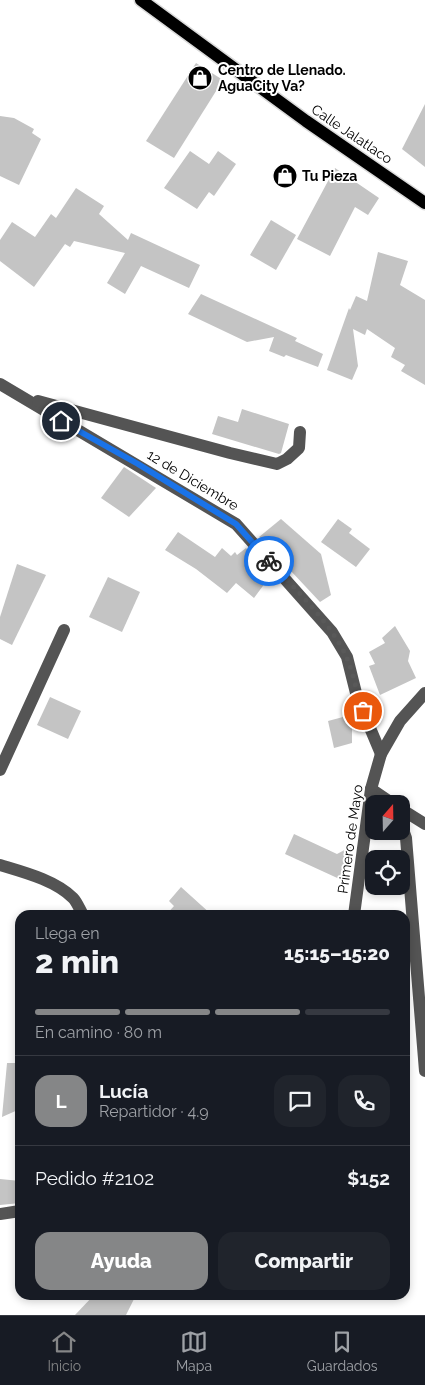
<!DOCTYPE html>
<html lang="es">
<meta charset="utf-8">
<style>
:root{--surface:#171b24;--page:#20242c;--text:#f1f3f6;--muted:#9ea1a6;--line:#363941;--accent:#858687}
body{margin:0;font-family:Raleway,sans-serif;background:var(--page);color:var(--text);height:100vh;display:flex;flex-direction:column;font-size:19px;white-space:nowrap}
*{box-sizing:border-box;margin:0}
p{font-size:16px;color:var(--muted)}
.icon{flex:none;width:28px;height:28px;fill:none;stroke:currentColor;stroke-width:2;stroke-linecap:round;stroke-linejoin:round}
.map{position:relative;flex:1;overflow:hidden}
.details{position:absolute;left:15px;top:910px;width:395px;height:390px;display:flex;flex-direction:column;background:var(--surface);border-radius:15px;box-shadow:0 2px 8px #0003}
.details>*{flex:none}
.needle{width:32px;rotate:20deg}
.controls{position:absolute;left:365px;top:795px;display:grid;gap:10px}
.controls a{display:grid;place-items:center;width:45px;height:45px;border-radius:10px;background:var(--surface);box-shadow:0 2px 8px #0003;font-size:25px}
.pin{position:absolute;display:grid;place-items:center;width:42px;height:42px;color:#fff;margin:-21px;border:2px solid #fff;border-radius:50%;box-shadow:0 1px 5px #0007}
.courier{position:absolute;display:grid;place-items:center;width:50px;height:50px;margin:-25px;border:4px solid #1a73e8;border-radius:50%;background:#fff;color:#222;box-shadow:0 1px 6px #0007}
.head em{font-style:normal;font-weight:800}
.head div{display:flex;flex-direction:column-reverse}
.head{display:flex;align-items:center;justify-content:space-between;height:85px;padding:0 20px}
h1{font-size:32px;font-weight:800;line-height:38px}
.bar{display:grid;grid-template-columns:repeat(4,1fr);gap:8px 5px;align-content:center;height:60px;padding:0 20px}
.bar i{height:6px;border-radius:4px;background:var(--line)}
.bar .selected{background:var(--accent)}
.bar p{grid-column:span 4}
.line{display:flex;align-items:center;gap:12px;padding:0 20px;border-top:1px solid var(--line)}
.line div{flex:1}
.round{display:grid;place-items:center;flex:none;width:52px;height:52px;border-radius:15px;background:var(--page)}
.action{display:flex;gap:10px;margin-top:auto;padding:10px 20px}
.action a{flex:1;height:58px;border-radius:15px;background:var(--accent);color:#fff;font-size:20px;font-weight:800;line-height:58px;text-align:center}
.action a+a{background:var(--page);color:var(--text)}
.tabs{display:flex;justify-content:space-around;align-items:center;height:70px;border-top:1px solid var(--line);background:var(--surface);font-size:14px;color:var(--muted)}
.tabs a{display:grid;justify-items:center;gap:2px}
.tabs .selected{color:var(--accent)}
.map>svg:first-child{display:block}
.building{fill:#c4c4c4}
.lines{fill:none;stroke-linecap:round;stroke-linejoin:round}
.major-casing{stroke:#dbdbdb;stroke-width:15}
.minor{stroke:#545454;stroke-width:12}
.major{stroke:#000;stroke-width:12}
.done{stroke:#595959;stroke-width:5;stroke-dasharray:0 9}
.route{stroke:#1a73e8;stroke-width:6}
.labels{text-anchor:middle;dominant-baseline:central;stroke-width:4;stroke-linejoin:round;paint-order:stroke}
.poi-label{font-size:14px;font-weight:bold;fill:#000;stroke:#fff;text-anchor:start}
.street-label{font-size:14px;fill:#000;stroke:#fff}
</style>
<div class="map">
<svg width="425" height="1315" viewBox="0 0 425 1315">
<rect width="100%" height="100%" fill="#fff"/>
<!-- building -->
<g class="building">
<path d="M196,63l27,17 -49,78 -28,-17z"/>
<path d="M425,104v63l-23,-18z"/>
<path d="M0,116l14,2 20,11 -2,4 9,6 -22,46 -19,-9z"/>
<path d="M190,151l19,13 9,-13 18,13 -22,32 -5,-4 -12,17 -33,-21z"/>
<path d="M335,168l44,30 -11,17 -13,-8 -25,49 -33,-17z"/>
<path d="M76,188l28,18 -5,8 29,26 3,-7 69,32 -11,23 -48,-22 -16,28 -18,-11 18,-30 -51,-12 -4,6 -5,-3 -31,43 -34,-26v-21l12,-18 23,15 16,-23 5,4z"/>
<path d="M271,220l25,15 -20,35 -26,-15z"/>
<path d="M378,252l30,9 -8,24 25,15v85l-24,-14 4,-6 -14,-8 4,-9 -28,-19 -2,6 -12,-6 5,37 -6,14 -25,-10 22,-62 1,2 6,-14 11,5z"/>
<path d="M201,294l96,44 -2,3 28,13 -5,13 -32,-12 -2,2 -15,-6 5,-14 -27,5 -59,-28z"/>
<path d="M242,409l47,15 -8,29 -2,1 -67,-20 6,-18 20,6z"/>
<path d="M124,467l32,21 -27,29 -28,-19z"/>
<path d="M281,519l40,35 10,41 -11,7 -61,-65z"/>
<path d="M338,519l14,10 -3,4 21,16 -14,18 -35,-25z"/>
<path d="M178,532l37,25 7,-9 9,8 4,-4 2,3 9,-7 25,27 -17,23 -18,-15 -9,10 -31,-24 -31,-19z"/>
<path d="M17,564l29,11 -34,70 -12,-6v-22z"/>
<path d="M108,577l32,15 -18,40 -33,-15z"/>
<path d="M395,626l15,25 -2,10 8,17 -36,17 -11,-29 6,-2 -6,-12 16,-9 -3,-5z"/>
<path d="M50,697l31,14 -13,28 -31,-14z"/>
<path d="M343,717l9,11v15l-18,5 -6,-27z"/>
<path d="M294,834l43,20 15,-8 -6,36 -61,-28z"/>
<path d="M181,887l31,28h-46l8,-9 -5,-5z"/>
<path d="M7,1063h13v46l-18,8z"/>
<path d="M0,1179l20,2v22l-20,2z"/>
<path d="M94,1295h42l-10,20h-51z"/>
</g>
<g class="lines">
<defs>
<path id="major" d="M141,0l165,121 119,82"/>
</defs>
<!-- major casing -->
<use href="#major" class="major-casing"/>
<!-- minor -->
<g class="minor">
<path d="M0,384l236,140 96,108 15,25 10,40 24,57"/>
<path d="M38,401l192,52 47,11 10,-5 12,-11 1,-16"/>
<path d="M0,770l64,-140"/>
<path d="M371,789l22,15"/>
<path d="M401,809l24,15"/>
<path d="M401,824l5,14 19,233"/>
<path d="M0,865c23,7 55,15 73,33 4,4 7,12 10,17"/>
<path d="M354,915l17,-126 10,-35 19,-33 25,-28"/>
<path d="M0,1214l20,-3"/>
</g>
<!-- major -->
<use href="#major" class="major"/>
</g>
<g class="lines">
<!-- done -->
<path class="done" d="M269,561c25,27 62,62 77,95 8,17 10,37 17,55"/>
<!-- route -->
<path class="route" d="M61,421l77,43 98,60 33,37"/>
</g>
<!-- icons -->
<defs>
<symbol id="shop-disc" viewBox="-11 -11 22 22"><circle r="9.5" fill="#000" stroke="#fff"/><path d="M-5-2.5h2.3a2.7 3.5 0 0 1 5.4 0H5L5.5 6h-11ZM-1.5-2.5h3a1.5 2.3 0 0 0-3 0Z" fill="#fff"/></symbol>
</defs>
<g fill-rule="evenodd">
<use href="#shop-disc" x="186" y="64" width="28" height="28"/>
<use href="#shop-disc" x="271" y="162" width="28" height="28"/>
</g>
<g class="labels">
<!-- poi labels -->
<g class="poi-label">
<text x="218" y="70">Centro de Llenado.<tspan x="218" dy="16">AguaCity Va?</tspan></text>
<text x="302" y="176">Tu Pieza</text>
</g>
<!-- street labels -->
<g class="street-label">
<text transform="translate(352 134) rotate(34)">Calle Jalatlaco</text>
<text transform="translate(193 480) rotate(31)">12 de Diciembre</text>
<text transform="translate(350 839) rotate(-82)">Primero de Mayo</text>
</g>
</g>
</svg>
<div class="controls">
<a><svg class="needle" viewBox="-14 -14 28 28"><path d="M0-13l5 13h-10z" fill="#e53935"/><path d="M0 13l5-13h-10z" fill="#9ea1a6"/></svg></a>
<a><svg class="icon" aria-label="locate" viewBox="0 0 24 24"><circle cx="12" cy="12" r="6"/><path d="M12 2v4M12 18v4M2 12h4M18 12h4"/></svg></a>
</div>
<div class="pin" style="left:363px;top:711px;background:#ea580c"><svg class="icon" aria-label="bag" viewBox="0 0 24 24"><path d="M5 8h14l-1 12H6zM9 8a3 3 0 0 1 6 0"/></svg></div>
<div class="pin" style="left:61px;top:421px;background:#1f2937"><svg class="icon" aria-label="home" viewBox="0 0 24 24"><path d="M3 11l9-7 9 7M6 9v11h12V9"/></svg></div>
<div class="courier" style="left:269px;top:561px"><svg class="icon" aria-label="bike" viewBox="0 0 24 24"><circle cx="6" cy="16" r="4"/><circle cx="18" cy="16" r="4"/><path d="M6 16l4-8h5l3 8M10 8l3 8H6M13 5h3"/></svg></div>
<section class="details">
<div class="head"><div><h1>2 min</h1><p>Llega en</p></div><em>15:15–15:20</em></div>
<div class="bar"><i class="selected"></i><i class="selected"></i><i class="selected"></i><i></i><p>En camino · 80 m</p></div>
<div class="line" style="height:90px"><b class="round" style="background:var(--accent);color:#fff">L</b><div><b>Lucía</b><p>Repartidor · 4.9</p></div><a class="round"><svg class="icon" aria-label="chat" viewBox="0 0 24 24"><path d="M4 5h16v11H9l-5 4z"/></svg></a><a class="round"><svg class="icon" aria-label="phone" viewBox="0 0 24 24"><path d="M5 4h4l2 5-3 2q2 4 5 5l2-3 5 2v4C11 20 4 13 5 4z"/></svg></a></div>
<div class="line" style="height:65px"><div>Pedido #2102</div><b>$152</b></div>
<div class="action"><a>Ayuda</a><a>Compartir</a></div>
</section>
</div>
<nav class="tabs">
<a class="selected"><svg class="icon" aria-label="home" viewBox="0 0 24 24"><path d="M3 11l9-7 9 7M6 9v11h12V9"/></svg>Inicio</a>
<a><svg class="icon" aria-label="map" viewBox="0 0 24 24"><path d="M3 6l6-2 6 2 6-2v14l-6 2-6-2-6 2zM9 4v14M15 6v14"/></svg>Mapa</a>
<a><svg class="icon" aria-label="saved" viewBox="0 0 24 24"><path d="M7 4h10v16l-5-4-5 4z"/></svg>Guardados</a>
</nav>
